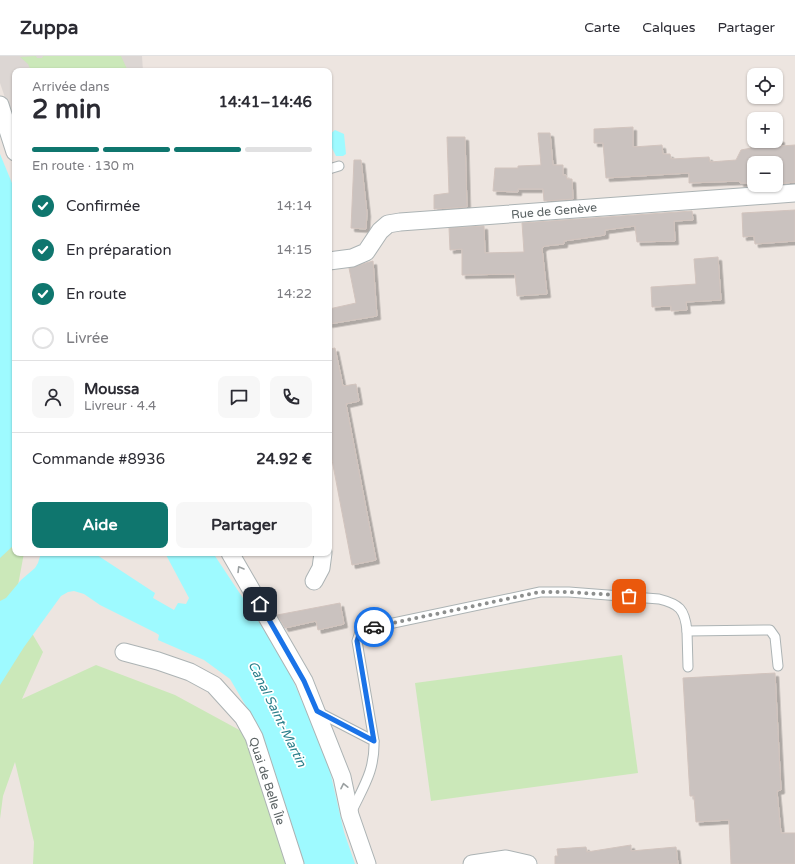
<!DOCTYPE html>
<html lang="fr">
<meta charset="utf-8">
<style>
:root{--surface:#fff;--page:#f7f7f7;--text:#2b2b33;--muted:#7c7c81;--line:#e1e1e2;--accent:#0f766e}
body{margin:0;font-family:"Varela Round",sans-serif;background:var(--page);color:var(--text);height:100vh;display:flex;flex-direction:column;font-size:15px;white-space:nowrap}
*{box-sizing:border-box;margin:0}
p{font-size:13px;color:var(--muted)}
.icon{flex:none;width:22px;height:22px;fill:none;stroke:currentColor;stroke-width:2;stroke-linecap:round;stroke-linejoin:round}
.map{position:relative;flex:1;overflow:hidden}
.sheet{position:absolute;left:12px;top:12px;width:320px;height:488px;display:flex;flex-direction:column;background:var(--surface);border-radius:8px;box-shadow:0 1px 3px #0004}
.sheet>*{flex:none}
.tools{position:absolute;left:747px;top:12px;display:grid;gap:8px}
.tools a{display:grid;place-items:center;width:36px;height:36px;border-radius:8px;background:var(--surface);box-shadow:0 1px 3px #0004;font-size:20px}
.pin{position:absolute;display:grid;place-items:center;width:34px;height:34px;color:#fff;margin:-17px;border-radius:8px;box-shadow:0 2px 6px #0006}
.courier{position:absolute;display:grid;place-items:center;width:40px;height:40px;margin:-20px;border:3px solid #1a73e8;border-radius:50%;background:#fff;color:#222;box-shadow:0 1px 5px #0007}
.headline em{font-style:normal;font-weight:800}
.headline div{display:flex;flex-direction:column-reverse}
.headline{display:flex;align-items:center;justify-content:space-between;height:68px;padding:0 20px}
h1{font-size:26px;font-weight:800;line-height:30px}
.bar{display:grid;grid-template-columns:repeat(4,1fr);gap:6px 4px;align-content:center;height:48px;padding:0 20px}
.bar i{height:5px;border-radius:3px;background:var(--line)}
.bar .selected{background:var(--accent)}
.bar p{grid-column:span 4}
.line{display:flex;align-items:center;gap:10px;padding:0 20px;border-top:1px solid var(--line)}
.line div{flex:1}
.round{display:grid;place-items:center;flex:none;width:42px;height:42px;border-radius:8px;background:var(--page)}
ol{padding:0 20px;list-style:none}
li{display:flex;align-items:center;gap:12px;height:44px}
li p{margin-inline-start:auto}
li .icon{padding:4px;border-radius:50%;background:var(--accent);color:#fff;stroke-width:4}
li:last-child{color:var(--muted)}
li i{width:22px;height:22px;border:2px solid var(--line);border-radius:50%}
.primary-button{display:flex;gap:8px;margin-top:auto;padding:8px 20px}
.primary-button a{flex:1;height:46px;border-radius:8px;background:var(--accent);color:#fff;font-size:16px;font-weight:800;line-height:46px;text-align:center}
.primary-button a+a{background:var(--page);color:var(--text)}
header{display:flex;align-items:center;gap:24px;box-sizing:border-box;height:56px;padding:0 20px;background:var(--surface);border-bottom:1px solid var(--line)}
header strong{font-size:19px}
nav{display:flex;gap:22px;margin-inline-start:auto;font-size:14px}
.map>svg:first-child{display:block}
.industrial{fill:#dcd6d3}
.green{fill:#cbe8b9}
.water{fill:#9efaff}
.building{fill:#cac2bf;stroke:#d2c4be;filter:url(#shadow)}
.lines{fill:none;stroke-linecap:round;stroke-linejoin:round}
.lane-casing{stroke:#acb3b4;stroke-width:11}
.street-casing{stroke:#acb3b4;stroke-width:19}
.lane{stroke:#fff;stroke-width:9}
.street{stroke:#fff;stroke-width:17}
.oneway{stroke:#9ba0a1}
.done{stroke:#8d8f8e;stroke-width:4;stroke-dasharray:0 7.2}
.route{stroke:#1a73e8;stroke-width:5}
.labels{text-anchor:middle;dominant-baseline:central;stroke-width:3.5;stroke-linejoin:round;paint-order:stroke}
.street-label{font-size:12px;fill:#596162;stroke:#fff}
.water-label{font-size:13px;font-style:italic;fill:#2a7f8b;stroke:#fff}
</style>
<header>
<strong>Zuppa</strong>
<nav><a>Carte</a><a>Calques</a><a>Partager</a></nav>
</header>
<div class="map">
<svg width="795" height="808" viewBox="0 0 795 808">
<defs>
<filter id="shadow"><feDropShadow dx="3.5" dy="3.5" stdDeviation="0" flood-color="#0004"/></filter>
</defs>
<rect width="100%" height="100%" fill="#ede5e0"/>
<!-- industrial -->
<path class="industrial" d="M0,0h142l1,15h-128v56l-15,-44z"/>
<!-- green -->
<g class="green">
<path d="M36,0l1,2h5l1,-2h78l7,15h-97l-3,-7 -8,-7z"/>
<path d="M0,318l15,79v100h9l-11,59 20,23 10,17 -21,47 74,-34 79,30 68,37 48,132h-258l1,-22 -19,-80 -12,34 -3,23z"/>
<path d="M622,599l16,118 -207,28 -16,-118z"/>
</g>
<!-- water -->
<g class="water">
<path d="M335,74l9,4 2,20 -3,2h-7l-7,-14v-7z"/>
<path d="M0,98l14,34 1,7v349l-15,14z"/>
<path d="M41,497h53l61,40 -2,5 21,12 4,-7 8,1 3,-6 -24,-45h48l71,107 43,98 17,74 11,32h-53l-22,-74 -24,-67 -26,-44 -26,-19 -46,-20 1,-5 -3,-2 -56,-28 -16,-11 -10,-3 -6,1 -7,4 -37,51 -24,38v-84l6,-3 15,-18 14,-12 3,-5z"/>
</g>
<!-- building -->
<g class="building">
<path d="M633,71v20l29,-2 1,9h7l1,5 38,-2 1,5 26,-2 5,-10 10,-2v-7h25v-2h5v7l14,-1v37l-19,2v-21h-22v20h-14v-2l-51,2v-10l-83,5 -3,-35h-9v-14z"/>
<path d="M538,77h12l3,32h10v10h3l1,4h5l1,20 -29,2 -1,-12h-25v3l-25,-1 2,-23h23v-2l23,-1z"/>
<path d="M447,81h18l2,70 -33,2v-14l15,-2z"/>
<path d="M354,104h7l6,53 -1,16 -15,-1z"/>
<path d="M795,154v31l-40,3 -1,-8 -11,1 -1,-24z"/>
<path d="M692,155l1,9 -19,1 1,20 -38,1 -2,-16 -30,4v5l-41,6v3l-19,2 -3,2 5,46 -30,2 -2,-22 -53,1v-26l-12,1 -1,-22 35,-2 1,27 39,-1 -2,-29z"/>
<path d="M718,201l3,43 -35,2 1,8 -16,1v-5l-19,1 -1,-20 45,-3 -2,-25z"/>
<path d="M373,205l4,55 -48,8v-15l27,-6 -7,-35z"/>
<path d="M335,292l8,38 13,-2 3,17 -13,3 30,156 -24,5 -23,-121v-95z"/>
<path d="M340,547l4,21 -26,6 -2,-9 -31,7 -8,-13z"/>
<path d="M775,617l6,117 -4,1 4,42h14v31h-64l-2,-44 -33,2 -2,-26h-4l-7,-118z"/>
<path d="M631,789v6l45,-4 2,17h-123v-8h3l-1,-7 29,-2 1,5z"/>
</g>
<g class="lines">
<defs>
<g id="lane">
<path d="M329,113l10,-3"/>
<path d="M687,575l1,36"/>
<path d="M318,656l56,29c1,30 -11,46 -23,72"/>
<path d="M374,685l-17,-100 3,-9 5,-3 175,-37h29l90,7c20,5 26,10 28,32l83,-1 5,7 3,29"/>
</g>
<g id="street">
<path d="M0,49l15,47"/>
<path d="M329,205l23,-3 14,-6 14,-21 8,-7 12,-2 395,-29"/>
<path d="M230,497l74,128 38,96 8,38 17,49"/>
<path d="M314,525l7,-13 2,-15"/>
<path d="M124,596l34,9 32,11 24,13 29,32 11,20 41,127"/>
<path d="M472,808l34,-5 22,5"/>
</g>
</defs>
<!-- lane casing -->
<use href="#lane" class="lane-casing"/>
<!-- street casing -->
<use href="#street" class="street-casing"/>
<!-- lane -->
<use href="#lane" class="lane"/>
<!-- street -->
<use href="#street" class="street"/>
</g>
<!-- one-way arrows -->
<defs><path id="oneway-chevron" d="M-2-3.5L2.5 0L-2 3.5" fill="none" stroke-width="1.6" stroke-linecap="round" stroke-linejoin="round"/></defs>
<g class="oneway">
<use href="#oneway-chevron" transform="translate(240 513) rotate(-121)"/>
<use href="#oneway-chevron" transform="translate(344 730) rotate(-102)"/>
</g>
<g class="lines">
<!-- done -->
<path class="done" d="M374,571l166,-35h29l60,4"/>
<!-- route -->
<path class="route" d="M260,548l44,77 13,30 57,30 -17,-100 3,-9 14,-5"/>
</g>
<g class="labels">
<!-- street labels -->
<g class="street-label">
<text transform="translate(554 155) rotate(-5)">Rue de Genève</text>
<text transform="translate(267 725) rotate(72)">Quai de Belle Île</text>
</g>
<!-- water labels -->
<g class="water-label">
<text transform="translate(277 658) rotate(64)">Canal Saint-Martin</text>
</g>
</g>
</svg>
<div class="tools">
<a><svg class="icon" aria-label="locate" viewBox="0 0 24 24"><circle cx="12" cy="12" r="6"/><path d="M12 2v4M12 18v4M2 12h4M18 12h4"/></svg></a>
<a>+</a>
<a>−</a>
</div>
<div class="pin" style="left:629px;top:540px;background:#ea580c"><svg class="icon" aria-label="bag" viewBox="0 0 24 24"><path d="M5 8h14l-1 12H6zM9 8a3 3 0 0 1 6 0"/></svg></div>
<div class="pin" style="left:260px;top:548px;background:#1f2937"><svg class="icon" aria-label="home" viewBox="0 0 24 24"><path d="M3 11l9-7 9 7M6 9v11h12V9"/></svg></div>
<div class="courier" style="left:374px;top:571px"><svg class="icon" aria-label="car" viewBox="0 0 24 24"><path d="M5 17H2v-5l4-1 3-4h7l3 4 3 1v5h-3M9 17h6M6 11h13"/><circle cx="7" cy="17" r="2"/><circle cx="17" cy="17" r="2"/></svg></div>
<section class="sheet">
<div class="headline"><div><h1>2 min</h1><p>Arrivée dans</p></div><em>14:41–14:46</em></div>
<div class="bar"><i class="selected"></i><i class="selected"></i><i class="selected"></i><i></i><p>En route · 130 m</p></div>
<ol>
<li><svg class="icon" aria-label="check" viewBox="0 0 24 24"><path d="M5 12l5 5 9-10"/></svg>Confirmée<p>14:14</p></li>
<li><svg class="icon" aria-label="check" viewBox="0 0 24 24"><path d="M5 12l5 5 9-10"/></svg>En préparation<p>14:15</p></li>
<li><svg class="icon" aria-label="check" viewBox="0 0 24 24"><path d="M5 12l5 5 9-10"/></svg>En route<p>14:22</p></li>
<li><i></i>Livrée</li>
</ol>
<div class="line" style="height:72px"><a class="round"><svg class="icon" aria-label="person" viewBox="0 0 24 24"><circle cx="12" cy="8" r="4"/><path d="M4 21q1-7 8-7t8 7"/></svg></a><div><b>Moussa</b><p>Livreur · 4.4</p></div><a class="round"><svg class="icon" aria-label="chat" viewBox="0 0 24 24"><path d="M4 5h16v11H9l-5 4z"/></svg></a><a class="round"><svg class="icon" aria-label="phone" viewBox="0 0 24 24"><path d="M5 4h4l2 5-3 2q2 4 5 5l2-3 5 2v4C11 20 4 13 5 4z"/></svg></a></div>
<div class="line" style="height:52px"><div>Commande #8936</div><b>24.92 €</b></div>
<div class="primary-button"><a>Aide</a><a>Partager</a></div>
</section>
</div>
